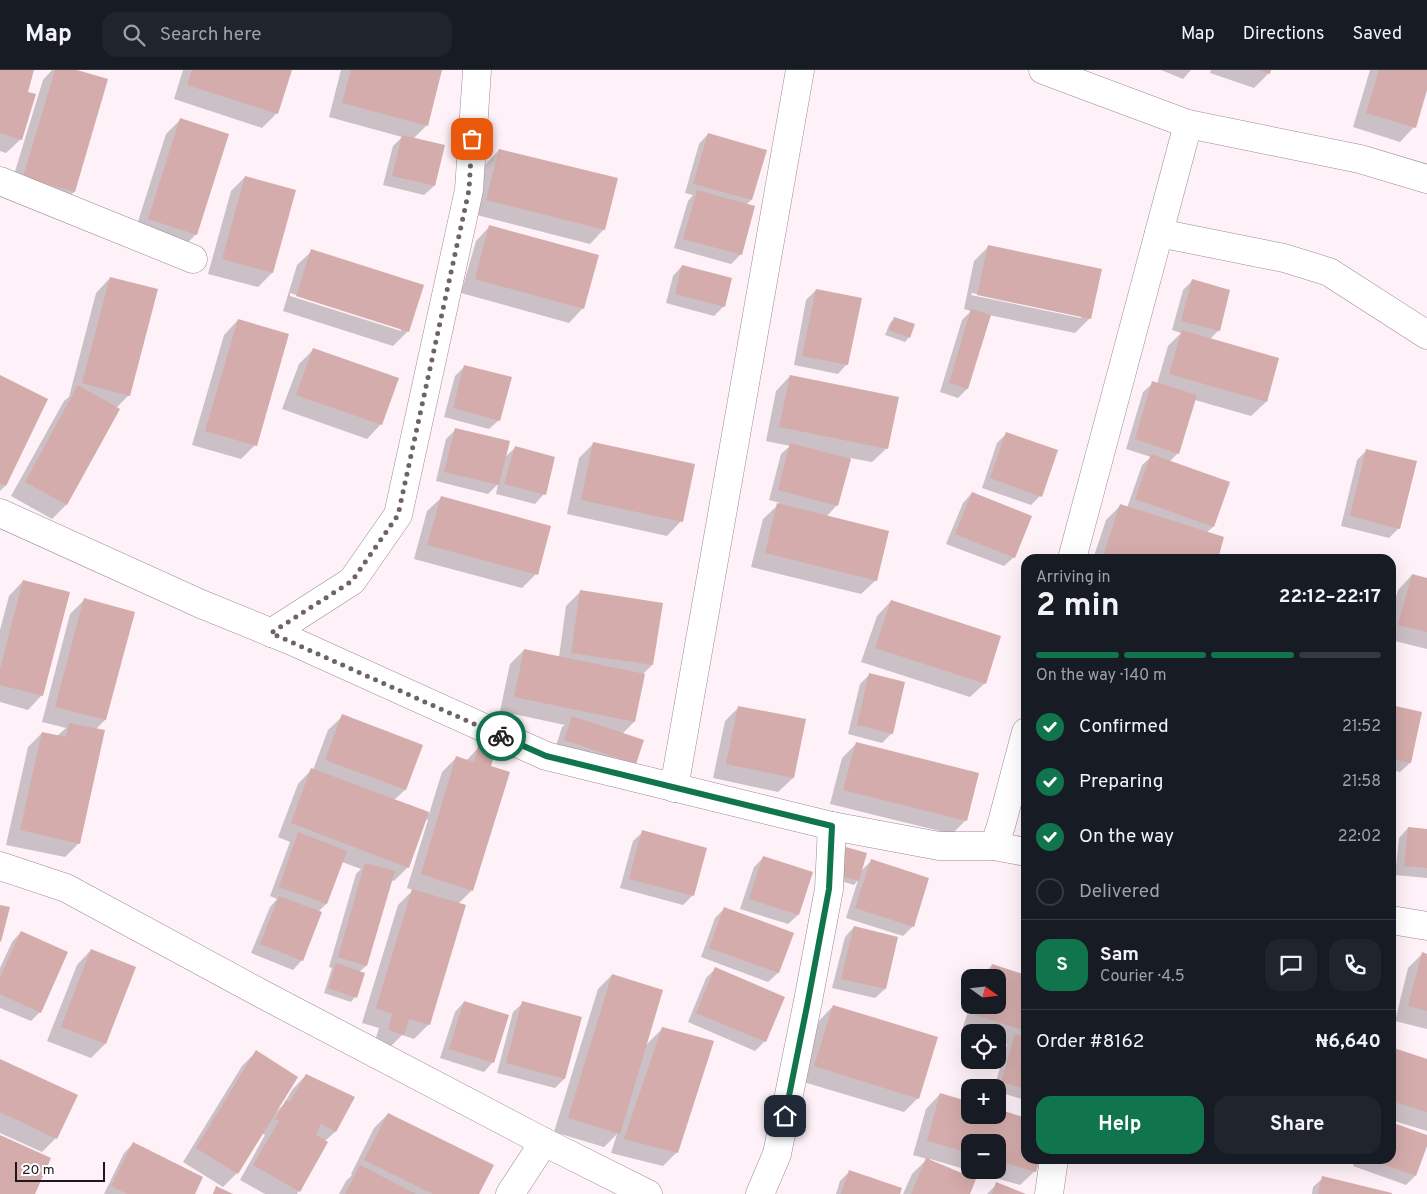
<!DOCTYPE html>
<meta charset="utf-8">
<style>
:root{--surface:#171b24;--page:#20242c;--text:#f1f3f6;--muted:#9ea1a6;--line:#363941;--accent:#10754d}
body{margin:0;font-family:Overpass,sans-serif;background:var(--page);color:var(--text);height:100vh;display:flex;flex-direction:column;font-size:19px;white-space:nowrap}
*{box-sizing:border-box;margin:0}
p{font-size:16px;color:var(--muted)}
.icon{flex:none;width:28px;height:28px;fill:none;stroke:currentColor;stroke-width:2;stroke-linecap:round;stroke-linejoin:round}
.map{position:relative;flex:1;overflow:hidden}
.drawer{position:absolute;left:1021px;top:484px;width:375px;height:610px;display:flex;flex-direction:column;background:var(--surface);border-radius:15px;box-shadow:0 5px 20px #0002}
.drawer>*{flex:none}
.needle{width:32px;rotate:105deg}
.tools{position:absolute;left:961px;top:899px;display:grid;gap:10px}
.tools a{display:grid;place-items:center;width:45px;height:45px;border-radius:10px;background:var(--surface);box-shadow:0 5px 20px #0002;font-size:25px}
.scale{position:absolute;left:15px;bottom:12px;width:90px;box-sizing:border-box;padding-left:5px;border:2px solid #1f171b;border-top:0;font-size:14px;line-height:18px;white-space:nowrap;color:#1f171b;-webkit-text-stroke:4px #fff;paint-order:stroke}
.pin{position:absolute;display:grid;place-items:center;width:42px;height:42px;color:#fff;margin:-21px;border-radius:10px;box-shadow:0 2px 8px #0006}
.courier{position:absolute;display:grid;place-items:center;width:50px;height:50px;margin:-25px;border:4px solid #10754d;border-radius:50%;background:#fff;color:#222;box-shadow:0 1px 6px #0007}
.head em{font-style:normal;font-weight:700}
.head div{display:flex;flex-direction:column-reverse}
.head{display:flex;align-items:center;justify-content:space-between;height:85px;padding:0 15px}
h1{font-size:32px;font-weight:700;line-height:38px}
.bar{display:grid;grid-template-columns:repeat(4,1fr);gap:8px 5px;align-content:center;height:60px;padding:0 15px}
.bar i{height:6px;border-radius:4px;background:var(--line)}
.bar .selected{background:var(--accent)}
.bar p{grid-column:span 4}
.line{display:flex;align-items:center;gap:12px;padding:0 15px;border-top:1px solid var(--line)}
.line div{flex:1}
.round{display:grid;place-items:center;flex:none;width:52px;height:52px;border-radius:15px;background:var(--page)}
ol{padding:0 15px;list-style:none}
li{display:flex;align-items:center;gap:15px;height:55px}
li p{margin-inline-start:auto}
li .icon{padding:5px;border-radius:50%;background:var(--accent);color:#fff;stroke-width:4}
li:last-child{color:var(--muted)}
li i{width:28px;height:28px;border:2px solid var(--line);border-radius:50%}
.action{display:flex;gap:10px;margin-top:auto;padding:10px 15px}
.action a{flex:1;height:58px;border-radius:15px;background:var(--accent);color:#fff;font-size:20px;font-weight:700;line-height:58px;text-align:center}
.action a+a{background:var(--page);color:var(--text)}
header{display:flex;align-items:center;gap:30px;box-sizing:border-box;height:70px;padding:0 25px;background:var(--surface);border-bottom:1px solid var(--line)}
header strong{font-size:24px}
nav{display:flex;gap:28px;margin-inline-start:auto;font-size:18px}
.search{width:350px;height:45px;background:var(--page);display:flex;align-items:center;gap:12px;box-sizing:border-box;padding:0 18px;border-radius:15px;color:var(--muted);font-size:19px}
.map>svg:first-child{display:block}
.shadow{fill:#0003;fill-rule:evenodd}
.building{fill:#d4acab}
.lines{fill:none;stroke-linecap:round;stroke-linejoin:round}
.minor-casing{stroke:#9e8a94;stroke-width:29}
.minor{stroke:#fff;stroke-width:28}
.done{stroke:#6d6368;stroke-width:5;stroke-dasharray:0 9}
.route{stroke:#10754d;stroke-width:6}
</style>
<header>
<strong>Map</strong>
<div class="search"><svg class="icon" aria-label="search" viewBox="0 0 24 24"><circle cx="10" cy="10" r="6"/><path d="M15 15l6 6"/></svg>Search here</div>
<nav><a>Map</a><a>Directions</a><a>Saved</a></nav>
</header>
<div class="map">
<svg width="1427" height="1124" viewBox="0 0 1427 1124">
<rect width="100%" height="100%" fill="#fef1f7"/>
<!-- shadow -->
<g class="shadow">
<path d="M0,0h33l-7,23 -5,46 -15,14 -6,-2z"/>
<path d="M52,0h20l2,122 -14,14 -51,-15 34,-111z"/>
<path d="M183,0h108l-14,43 -15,15 -88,-29z"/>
<path d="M341,0h100l-14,55 -14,14 30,7 -9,40 -10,9 -41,-10 10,-39 9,-9 -73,-20z"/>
<path d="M1161,0h30l-8,9z"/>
<path d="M1211,0h59l-1,3 -15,15 -44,-15z"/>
<path d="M1370,0h57v16l-13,41 -14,15 -47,-15z"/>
<path d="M180,50l16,114 -14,15 -48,-15 32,-100z"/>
<path d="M708,64l43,66 -5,5 -5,49 -10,10 -57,-16 14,-47 5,-6 -8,-2 14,-49z"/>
<path d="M499,80l105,79 -14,15 -117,-30 12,-49z"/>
<path d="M245,107l27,96 -14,14 -50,-13 23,-83z"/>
<path d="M490,156l93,82 -14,15 -108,-30 15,-52z"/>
<path d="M989,176l101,72 -15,15 -86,-18 -22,74 -9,9 -18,-6 22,-72 9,-9 -7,-2 10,-48zM972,223l109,23v2l-110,-23z"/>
<path d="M312,181l96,80 -15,15 -110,-35 14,-46zM290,223l111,35v3l-111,-35z"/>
<path d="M682,196l42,40 -10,10 -48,-13 7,-27z"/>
<path d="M110,208l19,117 -13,13 -50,97 -14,14 -41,-23 53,-95 5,-4 27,-104z"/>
<path d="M1192,211l27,49 -10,10 57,62 -15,14 -56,-16 -17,53 -9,9 59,21 -15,44 -7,6 10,26h-123l13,-39 14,-14 7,2 15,-43 9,-8 -25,-8 17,-57 10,-9 4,1 11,-38 13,-13 -9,-3 11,-40z"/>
<path d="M816,220l31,74 -9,10 -44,-9 12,-65z"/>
<path d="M895,248l14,19 -4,5 -20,-7 5,-12z"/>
<path d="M238,250l17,125 -14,14 -49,-14 32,-110z"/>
<path d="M313,280l68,74 -14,15 -85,-30 17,-45z"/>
<path d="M465,296l34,54 -10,9 -45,-12 11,-41z"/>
<path d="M790,306l97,72 -15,14 -22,-4 -13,47 -11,12 50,63 -15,14 -110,-27 12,-48 17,-16 -11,-3 12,-46 9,-8 -24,-5 10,-50z"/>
<path d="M0,307l5,109 -5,5z"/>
<path d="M455,360l49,28 11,-10 29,46 -9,10 -39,-10 2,-10 -10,10 -52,-13 10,-42z"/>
<path d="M1007,363l33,63 -9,9 -49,-17 15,-45z"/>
<path d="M594,373l87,78 -14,15 -100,-22 12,-56z"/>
<path d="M1367,380l32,78 -10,10 -48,-12 16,-66z"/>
<path d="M972,423l42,64 -10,9 -58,-22 17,-41z"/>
<path d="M442,427l94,77 -14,14 -108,-29 13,-48z"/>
<path d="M1412,505l15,4v70l-36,-9v-26l7,-24z"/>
<path d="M23,511l19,114 -14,15 -28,-8v-72l9,-34z"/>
<path d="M581,521l71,74 -10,10h2l-10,47 -12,12 13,29 -9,9 -71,-23 7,-22 3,-2 -65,-14 10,-47 14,-14 35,7 7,-51z"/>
<path d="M85,529l49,14 -29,107 -10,10 -16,113 -14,14 -59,-12 22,-98 14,-14 15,3 9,-8 -24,-6 28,-108z"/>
<path d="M891,531l94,82 -15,14 -109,-35 16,-46z"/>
<path d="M869,605l23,58 -10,10 -34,-9 12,-50z"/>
<path d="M739,637l66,13 -12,58 -15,14 -65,-14 12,-57z"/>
<path d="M1391,637l19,56 -10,9 -9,-2z"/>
<path d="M343,646l78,30 -16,44 -11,10 35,14 13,-42 14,-14 10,3 12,-13 11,19 -17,123 -14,14 -29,120 -15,15 -12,-4 -13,13 -15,-4 5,-16 -17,-5 36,-118 15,-15 -6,-2 21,-68 -2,-1 -18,48 -14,14 -3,-1 -25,86 -7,6 -4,25 -4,5 -27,-9 8,-25 -3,-1 27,-93 5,-5 -19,-7 -16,42 -8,8 -16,48 -9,10 -42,-17 19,-46 7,-8 -7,-3 20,-54 -12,-5 20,-53 14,-15 1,1 15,-40z"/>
<path d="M856,674l110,76 -14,14 -122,-30 12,-46z"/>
<path d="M1408,758l19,2v48l-32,-3 4,-37z"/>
<path d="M643,762l63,16 -14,48 -9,9 -63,-17 13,-47z"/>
<path d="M846,778l15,23 10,-10 42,65 -10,10 -57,-18 12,-38 -4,5 -20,-6 8,-26z"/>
<path d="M764,787l47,16 -13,42 -10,9 -48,-15 14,-42z"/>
<path d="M725,838l67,25 -14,40 -10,9 -67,-25 14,-39z"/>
<path d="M854,857l31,62 -10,9 -43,-10 13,-51z"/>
<path d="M21,862l19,80 -9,9 -31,-13v-40l12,-26z"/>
<path d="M91,880l44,18 -30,76 -14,14 -44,-17 30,-76z"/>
<path d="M1422,884l5,1v74l-32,-8 13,-53z"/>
<path d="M992,895l34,11v124l-28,-8v-4h-4l13,-44 -9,-3v-9h-27l-9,-2 8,-25h28v-27h-18z"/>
<path d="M715,899l50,72 -10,10 -67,-29 18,-44z"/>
<path d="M612,905l33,71 18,-18 14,124 -14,14 -52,-13 6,-19 -13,13 -50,-15 44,-143z"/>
<path d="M464,932l29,60 -9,10 -44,-14 15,-46z"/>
<path d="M523,933l41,76 -9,9 -58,-15 16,-61z"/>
<path d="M833,936l85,92 -14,14 -104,-31 19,-60z"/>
<path d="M1391,978l36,12v71l-36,-11z"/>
<path d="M256,982l20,60 8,-8 8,-14 14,-15 47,23 -18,34 -10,9 2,1 -30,52h-32l-25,-14 25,-45 -4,-2 -24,40 -14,14 -40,-25 59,-96z"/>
<path d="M0,990l56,78 -14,14 -42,-19z"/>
<path d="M940,1024l30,9v12h28v-4l28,8v40h12l-3,12 -15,14 -90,-26 -1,2 39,33h-65l9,-20 15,-15 -14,-4 13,-46zM970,1072h28v28h-28z"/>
<path d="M388,1044l90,80h-139l7,-13 6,-6 -1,-1 23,-46z"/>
<path d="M1427,1066v6l-12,34 -9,9 -53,-19 2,-7h36z"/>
<path d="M134,1073l60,51h-90l20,-41z"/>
<path d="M849,1102l50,22h-63l4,-13z"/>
<path d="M1323,1108l67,16h-78l1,-7z"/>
<path d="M997,1114l26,10h-36z"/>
</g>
<!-- building -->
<g class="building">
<path d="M0,0h34l-6,22 8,2 -14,46 -22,-7z"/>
<path d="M55,0h22l31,9 -33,113 -52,-15z"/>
<path d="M192,0h100l-14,44 -91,-29z"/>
<path d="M351,0h91l-14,56 -86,-23z"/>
<path d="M1259,0h12l-1,4z"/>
<path d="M1379,0h48v20l-11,38 -50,-15z"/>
<path d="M180,48l49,16 -32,101 -49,-16z"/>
<path d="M708,63l59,17 -15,50 -59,-16z"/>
<path d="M402,65l43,10 -10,41 -43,-10z"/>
<path d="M499,79l119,29 -13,52 -119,-30z"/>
<path d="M245,106l51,14 -23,83 -51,-14z"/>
<path d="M697,120l58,16 -13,49 -59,-16z"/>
<path d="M489,155l110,30 -15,54 -109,-30z"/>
<path d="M988,175l114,24 -11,50 -114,-24z"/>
<path d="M311,179l113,36 -15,47 -113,-36z"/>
<path d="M682,195l50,13 -7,29 -50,-13z"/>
<path d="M110,207l48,12 -28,107 -48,-13z"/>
<path d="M1192,209l38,11 -10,41 -39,-10z"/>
<path d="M816,219l46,9 -14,67 -46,-9z"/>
<path d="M971,239l20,6 -23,74 -19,-6z"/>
<path d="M894,247l21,7 -5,14 -21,-8z"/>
<path d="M238,249l51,15 -32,112 -52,-15z"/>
<path d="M1182,260l97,28 -12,44 -98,-28z"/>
<path d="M313,278l86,30 -17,47 -86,-30z"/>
<path d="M464,295l48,12 -12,44 -47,-13z"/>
<path d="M0,305l48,24 -42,87 -6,-3z"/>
<path d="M790,305l109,22 -11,52 -109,-22z"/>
<path d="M1152,311l45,14 -18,59 -44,-15z"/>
<path d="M78,315l42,24 -53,96 -42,-23z"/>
<path d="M455,358l55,13 -11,44 -55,-13z"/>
<path d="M1006,362l52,18 -16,47 -52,-19z"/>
<path d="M593,372l102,22 -12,58 -102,-22z"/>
<path d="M790,373l61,16 -13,47 -60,-16z"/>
<path d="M515,376l40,11 -9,38 -42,-11z"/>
<path d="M1366,379l51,12 -17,68 -50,-13z"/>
<path d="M1151,384l79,28 -16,45 -79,-28z"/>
<path d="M972,422l60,24 -17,42 -60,-24z"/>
<path d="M441,426l110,30 -13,49 -111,-30z"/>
<path d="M777,433l112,28 -12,50 -112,-28z"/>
<path d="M1120,434l104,33 -6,22h-96l-18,-6z"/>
<path d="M1412,504l15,4v54l-29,-7z"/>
<path d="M23,510l47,12 -27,104 -43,-11v-16z"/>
<path d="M580,520l83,13 -10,62 -82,-12z"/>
<path d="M84,528l51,14 -29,108 -51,-13z"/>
<path d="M891,530l110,36 -15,48 -111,-36z"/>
<path d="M524,579l121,25 -10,48 -121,-25z"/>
<path d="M869,603l36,9 -12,52 -36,-9z"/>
<path d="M1391,635l31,7 -11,51 -20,-4z"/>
<path d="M738,636l68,13 -12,59 -68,-14z"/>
<path d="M342,644l81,31 -17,45 -81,-30z"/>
<path d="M572,646l72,24 -8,24 -72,-24z"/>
<path d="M69,653l36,7 -25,114 -60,-14 22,-98 24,5z"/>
<path d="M856,672l123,31 -12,48 -124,-31z"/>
<path d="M478,676l17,6 -4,14 19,6 -37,119 -52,-17 35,-118 18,6z"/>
<path d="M311,698l118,44 -20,56 -118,-45z"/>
<path d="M1408,757l19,2v39l-23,-2z"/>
<path d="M642,760l65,18 -13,48 -65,-17z"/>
<path d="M298,762l49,19 -20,53 -48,-17z"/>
<path d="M846,777l21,6 -8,28 -21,-6z"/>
<path d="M763,786l50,16 -14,43 -50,-16z"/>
<path d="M871,789l58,19 -15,49 -59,-19z"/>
<path d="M365,793l30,8 -28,95 -29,-9z"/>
<path d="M412,819l54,16 -36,120 -21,-6 -5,16 -16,-5 4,-16 -16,-6z"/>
<path d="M279,826l43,16 -19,49 -43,-17z"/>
<path d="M0,835l10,2 -9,35 -1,-1z"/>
<path d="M724,837l70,26 -15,40 -70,-25z"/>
<path d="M854,856l44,11 -12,52 -45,-10z"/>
<path d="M21,861l47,21 -27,61 -41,-19v-17z"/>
<path d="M91,879l45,18 -30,77 -45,-17z"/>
<path d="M1422,882l5,2v57l-19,-5z"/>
<path d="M336,893l29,10 -8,25 -29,-10z"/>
<path d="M992,894l34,11v56l-50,-16 3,-10h19v-27h-10z"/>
<path d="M715,897l70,30 -19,45 -70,-29z"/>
<path d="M612,904l51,16 -43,144 -52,-16z"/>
<path d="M464,931l45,14 -15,48 -45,-14z"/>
<path d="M522,931l60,16 -17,62 -59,-16z"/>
<path d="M833,935l105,32 -19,62 -105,-33z"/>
<path d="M662,957l52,14 -36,112 -54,-14z"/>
<path d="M1015,964l11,3v52l-25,-7z"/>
<path d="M1391,977l36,12v53l-36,-11z"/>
<path d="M256,980l42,27 -60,97 -42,-26z"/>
<path d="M0,989l78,36 -21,44 -57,-27z"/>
<path d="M306,1004l49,23 -19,35 -15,-8 -5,11 12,7 -28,50 -47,-27 26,-44 -4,-2 11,-19 4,2z"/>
<path d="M940,1023l30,9v13h28v-6l28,9v41h14l-4,13 -38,-11v-19h-28v11l-43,-12z"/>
<path d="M388,1043l106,52 -15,29h-46l-69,-34z"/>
<path d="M1391,1052l36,13v11l-11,30 -47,-17h22z"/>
<path d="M0,1065l51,23 -16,36h-35z"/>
<path d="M133,1072l70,35 -8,17h-68l-16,-8z"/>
<path d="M926,1088l50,21 -6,15h-59z"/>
<path d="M360,1095l56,29h-71z"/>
<path d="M849,1100l53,18 -2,6h-59z"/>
<path d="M1322,1106l70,17v1h-74z"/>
<path d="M996,1112l30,12h-34z"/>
<path d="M216,1116l17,8h-20z"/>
</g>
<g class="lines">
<defs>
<g id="minor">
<path d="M1043,0l145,54 172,35 67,20"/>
<path d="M0,111l193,78"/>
<path d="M1159,163l125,25 45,14 98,63"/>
<path d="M0,443l201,91 91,37 254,115 286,70 107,20h55l7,-20 25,-94"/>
<path d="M1072,489l116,-435"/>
<path d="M271,563l81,-52 46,-66 71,-325 8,-120"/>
<path d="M674,718l126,-718"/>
<path d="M994,776l32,6"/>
<path d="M0,796l66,22 196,106 282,148 104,52"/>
<path d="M1391,850l36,6"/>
<path d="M510,1124l34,-52"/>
<path d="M760,1124l17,-40 31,-153 21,-112 3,-63"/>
<path d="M1049,1124l5,-35"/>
</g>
</defs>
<!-- minor casing -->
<use href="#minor" class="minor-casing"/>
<!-- minor -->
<use href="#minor" class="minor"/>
</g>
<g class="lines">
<!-- done -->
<path class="done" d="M472,69l-3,51 -71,325 -46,66 -81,52 230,103"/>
<!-- route -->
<path class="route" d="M501,666l45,20 286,70 -3,63 -21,112 -23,115"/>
</g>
</svg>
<div class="tools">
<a><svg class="needle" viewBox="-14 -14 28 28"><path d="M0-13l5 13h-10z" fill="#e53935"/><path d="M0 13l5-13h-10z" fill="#9ea1a6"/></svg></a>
<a><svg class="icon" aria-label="locate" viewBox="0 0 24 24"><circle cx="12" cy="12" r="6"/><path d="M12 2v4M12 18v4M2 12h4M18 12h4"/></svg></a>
<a>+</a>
<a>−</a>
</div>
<div class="scale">20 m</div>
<div class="pin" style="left:472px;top:69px;background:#ea580c"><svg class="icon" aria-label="bag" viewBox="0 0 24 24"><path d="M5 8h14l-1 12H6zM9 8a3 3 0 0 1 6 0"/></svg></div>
<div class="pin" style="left:785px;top:1046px;background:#1f2937"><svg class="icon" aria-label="home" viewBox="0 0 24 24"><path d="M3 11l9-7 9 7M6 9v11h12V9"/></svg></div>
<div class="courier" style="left:501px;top:666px"><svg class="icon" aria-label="bike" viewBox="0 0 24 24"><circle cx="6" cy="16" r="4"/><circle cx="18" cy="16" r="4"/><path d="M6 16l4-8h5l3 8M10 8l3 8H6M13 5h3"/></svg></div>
<section class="drawer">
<div class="head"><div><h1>2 min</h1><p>Arriving in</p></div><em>22:12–22:17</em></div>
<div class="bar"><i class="selected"></i><i class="selected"></i><i class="selected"></i><i></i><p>On the way · 140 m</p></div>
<ol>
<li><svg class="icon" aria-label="check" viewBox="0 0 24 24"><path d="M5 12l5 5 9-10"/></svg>Confirmed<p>21:52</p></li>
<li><svg class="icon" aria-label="check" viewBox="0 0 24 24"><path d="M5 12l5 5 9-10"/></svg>Preparing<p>21:58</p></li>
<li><svg class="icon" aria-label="check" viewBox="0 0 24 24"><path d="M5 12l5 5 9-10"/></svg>On the way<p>22:02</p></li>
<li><i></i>Delivered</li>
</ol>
<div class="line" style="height:90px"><b class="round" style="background:var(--accent);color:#fff">S</b><div><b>Sam</b><p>Courier · 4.5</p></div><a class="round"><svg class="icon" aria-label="chat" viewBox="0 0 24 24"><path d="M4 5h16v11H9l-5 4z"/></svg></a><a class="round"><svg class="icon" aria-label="phone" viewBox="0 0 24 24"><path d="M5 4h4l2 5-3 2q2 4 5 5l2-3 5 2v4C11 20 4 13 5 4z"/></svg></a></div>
<div class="line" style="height:65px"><div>Order #8162</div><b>₦6,640</b></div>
<div class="action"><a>Help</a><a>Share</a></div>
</section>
</div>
